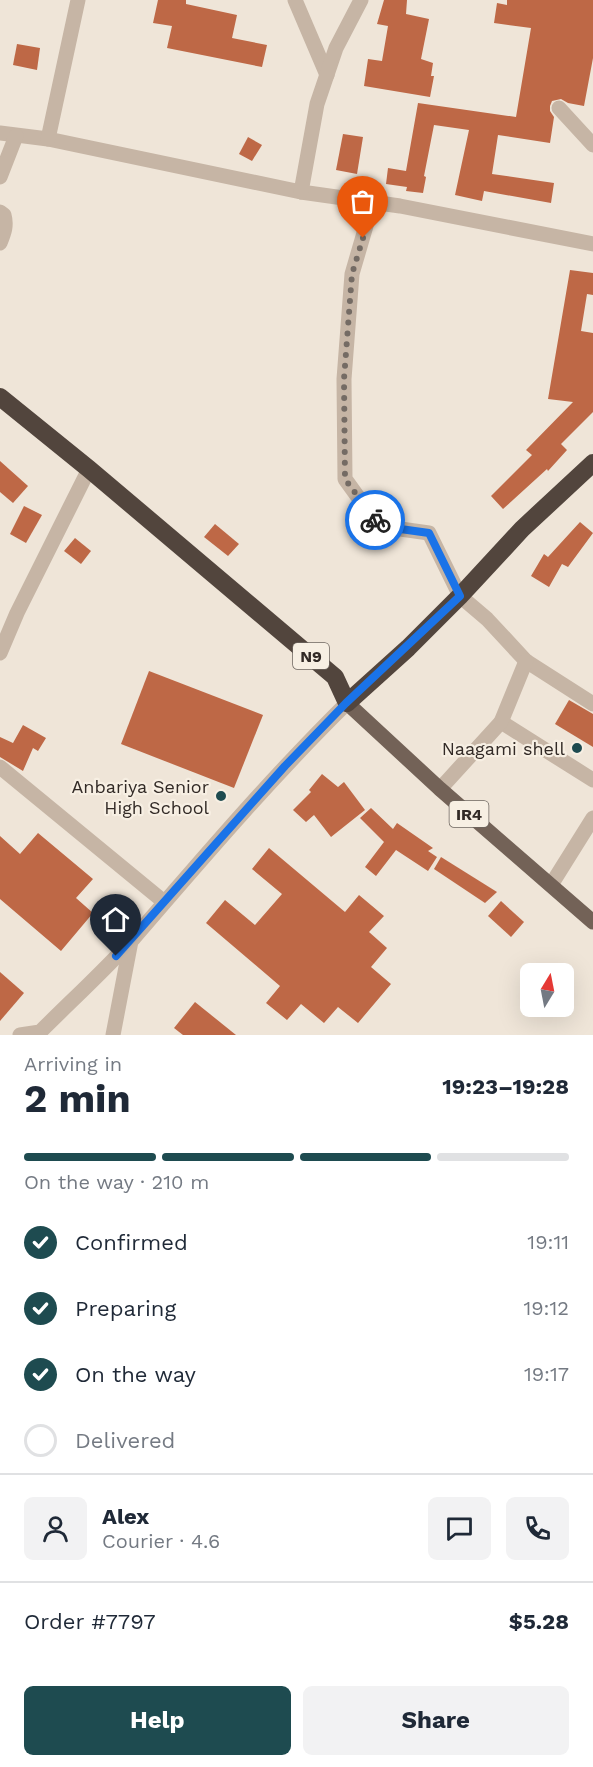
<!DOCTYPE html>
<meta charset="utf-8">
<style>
:root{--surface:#fff;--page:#f2f2f3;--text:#1f2937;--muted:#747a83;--line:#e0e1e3;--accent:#1e4b50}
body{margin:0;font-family:"Work Sans",sans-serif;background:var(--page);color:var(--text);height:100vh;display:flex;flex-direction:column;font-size:22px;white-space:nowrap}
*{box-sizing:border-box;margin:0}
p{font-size:20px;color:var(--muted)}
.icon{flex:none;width:33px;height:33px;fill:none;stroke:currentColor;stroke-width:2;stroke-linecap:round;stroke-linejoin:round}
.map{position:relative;height:1035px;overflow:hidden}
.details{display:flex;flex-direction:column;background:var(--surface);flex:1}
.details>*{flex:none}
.needle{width:39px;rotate:10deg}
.controls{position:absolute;left:520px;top:963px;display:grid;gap:12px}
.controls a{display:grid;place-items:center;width:54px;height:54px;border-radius:9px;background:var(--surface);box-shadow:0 6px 24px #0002;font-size:30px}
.pin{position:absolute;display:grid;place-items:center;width:51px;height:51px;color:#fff;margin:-62px -26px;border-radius:50% 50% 50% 0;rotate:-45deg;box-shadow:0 0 6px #0007}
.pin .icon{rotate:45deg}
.courier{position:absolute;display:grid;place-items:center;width:60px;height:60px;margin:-30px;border:4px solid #1a73e8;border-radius:50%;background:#fff;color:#222;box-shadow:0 2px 8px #0007}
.overview em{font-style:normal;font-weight:700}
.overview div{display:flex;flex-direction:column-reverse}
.overview{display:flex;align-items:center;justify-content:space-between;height:102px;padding:0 24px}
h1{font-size:39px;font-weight:700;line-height:45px}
.bar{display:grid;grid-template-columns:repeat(4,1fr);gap:9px 6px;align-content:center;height:72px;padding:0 24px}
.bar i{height:8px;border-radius:4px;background:var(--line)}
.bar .active{background:var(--accent)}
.bar p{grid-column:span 4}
.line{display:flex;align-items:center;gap:15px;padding:0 24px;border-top:2px solid var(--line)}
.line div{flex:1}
.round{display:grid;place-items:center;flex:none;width:63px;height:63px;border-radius:9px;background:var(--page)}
ol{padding:0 24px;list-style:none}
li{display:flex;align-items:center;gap:18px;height:66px}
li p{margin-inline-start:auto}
li .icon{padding:6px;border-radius:50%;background:var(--accent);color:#fff;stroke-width:4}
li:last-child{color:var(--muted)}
li i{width:33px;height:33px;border:3px solid var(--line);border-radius:50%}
.cta{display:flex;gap:12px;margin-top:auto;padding:12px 24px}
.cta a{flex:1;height:69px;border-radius:9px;background:var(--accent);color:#fff;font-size:24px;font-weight:700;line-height:69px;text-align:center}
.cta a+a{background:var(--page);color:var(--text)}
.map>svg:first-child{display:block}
.building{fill:#be6846}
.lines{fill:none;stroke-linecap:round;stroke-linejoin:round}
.minor{stroke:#c6b5a5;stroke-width:15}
.major{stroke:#736257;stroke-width:15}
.highway{stroke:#52453d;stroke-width:18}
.done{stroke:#746b64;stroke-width:6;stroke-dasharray:0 10.8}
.route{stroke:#1a73e8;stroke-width:8}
.poi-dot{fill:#1e4b50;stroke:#f7efe3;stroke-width:2}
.labels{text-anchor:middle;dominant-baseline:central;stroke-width:4.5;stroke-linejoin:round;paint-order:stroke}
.shield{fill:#f7efe3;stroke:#6d655f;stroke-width:1.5}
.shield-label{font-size:16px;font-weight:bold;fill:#322a26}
.poi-label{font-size:18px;fill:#322a26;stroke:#f7efe3;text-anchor:end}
</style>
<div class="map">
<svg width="593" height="1035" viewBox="0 0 593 1035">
<rect width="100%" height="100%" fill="#efe5d8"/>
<!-- building -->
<g class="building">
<path d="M158,0h28v4l51,11 -5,23 35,7 -5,22 -95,-19 5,-22 -19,-3z"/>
<path d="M384,0h23l-1,14 23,5 -8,40 12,4 -2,13h3l-4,21 -66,-11 4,-27 14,2 6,-35 -11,-2z"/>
<path d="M507,0h86v58l-9,48 -16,-3 -7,-4 -9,2 -2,5v5l4,6 -4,26 -52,-8 -6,39 62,9 -3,20 -67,-12 -2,10 -27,-6 14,-65 -35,-5 -10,51 2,1 -3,16 -17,-2 1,-4 -21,-3 2,-16 18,3 12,-68 98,14 15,-89 -37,-5 3,-20 10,2z"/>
<path d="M17,44l23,4 -3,22 -24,-5z"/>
<path d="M343,134l20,3 -6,37 -21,-4z"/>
<path d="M248,137l14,8 -10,16 -13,-7z"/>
<path d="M570,270l23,3v22l-6,-1 -6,37 12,2v79l-32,32 6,6 -19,21 -1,-2 -44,40 -12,-13 41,-41 -6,-5 47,-48 -25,-3z"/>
<path d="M0,461l28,25 -15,17 -13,-11z"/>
<path d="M24,506l18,9 -16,28 -16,-9z"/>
<path d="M580,522l13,11 -25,34 -6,-3 -13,23 -18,-11 13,-22 4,3z"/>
<path d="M215,524l24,20 -11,12 -24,-19z"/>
<path d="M75,538l16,13 -10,13 -17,-13z"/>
<path d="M149,671l114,44 -29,73 -113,-44z"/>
<path d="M569,700l24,14v33l-38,-23z"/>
<path d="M23,725l23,13 -8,13 -5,-3 -10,23 -23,-14v-20l13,6z"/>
<path d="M322,774l16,13 6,-5 21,28 -34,27 -17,-22 -8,7 -13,-12 18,-18 -2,-2z"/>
<path d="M371,808l22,21 4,-6 36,25 -5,3 9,6 -9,14 -32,-21 -20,26 -11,-9 19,-25 -24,-24z"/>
<path d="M38,833l55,46 -17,19 17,15 -32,38 -61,-52v-63l20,18z"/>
<path d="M269,848l76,64 14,-17 25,21 -15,16 18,16 -16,19 20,17 -33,39 -20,-16 -14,16 -23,-19 -14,16 -21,-17 14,-17 -74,-63 19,-23 30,25 27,-31 -30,-25z"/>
<path d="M441,857l56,35 -12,11 -51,-34z"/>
<path d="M501,901l23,21 -13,15 -23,-21z"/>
<path d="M0,972l24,21 -24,28z"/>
<path d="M195,1002l41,33h-53l-9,-7z"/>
</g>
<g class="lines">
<!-- minor -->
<g class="minor">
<path d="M295,0l32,75"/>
<path d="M559,108l34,37"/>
<path d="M0,133l48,6 253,53 99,14 193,38"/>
<path d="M48,139l30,-139"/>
<path d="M0,177l16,-41"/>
<path d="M301,192l16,-88 19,-56 25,-48"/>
<path d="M373,202l-21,72 -8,105 1,100 34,47 50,7 31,63 27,23 39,42 67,43"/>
<path d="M0,212l4,3c3,11 0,18 -4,28"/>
<path d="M0,653l17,-40 72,-144"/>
<path d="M501,722l92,58"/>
<path d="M0,767l163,134"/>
<path d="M440,789l61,-67 25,-61"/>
<path d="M551,885l42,-67"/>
<path d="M20,1035l20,-3c31,-31 64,-61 93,-93 69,-80 138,-161 214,-236"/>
<path d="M113,1035l18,-94"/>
</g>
<!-- major -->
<path class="major" d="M347,703l93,86 153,133"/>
<!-- highway -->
<path class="highway" d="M0,397l89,72 246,208 12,26 61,-55 52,-52 62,-67 71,-66"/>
</g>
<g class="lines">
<!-- done -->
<path class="done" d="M363,238l-11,36 -8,105 1,100 30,41"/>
<!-- route -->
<path class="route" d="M116,956l169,-190 61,-63 114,-107 -31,-63 -50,-7 -4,-6"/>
</g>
<!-- markers -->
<g class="poi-dot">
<circle cx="577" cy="748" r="6"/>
<circle cx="221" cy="796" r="6"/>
</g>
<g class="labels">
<!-- shield labels -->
<g class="shield">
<rect x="293" y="643" width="36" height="26" rx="4.5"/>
<rect x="449.5" y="801" width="39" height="26" rx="4.5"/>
</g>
<g class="shield-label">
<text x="311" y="656">N9</text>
<text x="469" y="814">IR4</text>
</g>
<!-- poi labels -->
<g class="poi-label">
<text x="565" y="748">Naagami shell</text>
<text x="209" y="786">Anbariya Senior<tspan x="209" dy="21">High School</tspan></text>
</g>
</g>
</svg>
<div class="controls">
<a><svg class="needle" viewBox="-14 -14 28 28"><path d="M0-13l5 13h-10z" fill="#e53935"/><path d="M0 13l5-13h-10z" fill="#747a83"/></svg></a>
</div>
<div class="pin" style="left:363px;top:238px;background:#ea580c"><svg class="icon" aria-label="bag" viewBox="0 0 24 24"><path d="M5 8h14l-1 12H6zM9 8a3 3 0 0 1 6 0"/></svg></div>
<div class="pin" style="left:116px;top:956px;background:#1f2937"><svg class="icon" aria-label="home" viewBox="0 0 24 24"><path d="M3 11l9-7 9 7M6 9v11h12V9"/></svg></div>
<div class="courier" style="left:375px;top:520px"><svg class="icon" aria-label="bike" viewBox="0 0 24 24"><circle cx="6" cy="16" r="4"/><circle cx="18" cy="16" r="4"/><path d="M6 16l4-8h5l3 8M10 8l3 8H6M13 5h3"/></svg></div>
</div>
<section class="details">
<div class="overview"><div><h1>2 min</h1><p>Arriving in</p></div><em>19:23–19:28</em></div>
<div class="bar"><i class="active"></i><i class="active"></i><i class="active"></i><i></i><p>On the way · 210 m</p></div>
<ol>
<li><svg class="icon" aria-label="check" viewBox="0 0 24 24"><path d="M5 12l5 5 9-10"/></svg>Confirmed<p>19:11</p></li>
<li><svg class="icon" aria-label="check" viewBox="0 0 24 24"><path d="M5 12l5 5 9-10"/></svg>Preparing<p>19:12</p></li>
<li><svg class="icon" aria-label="check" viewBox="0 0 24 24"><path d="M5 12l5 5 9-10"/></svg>On the way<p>19:17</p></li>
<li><i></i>Delivered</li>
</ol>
<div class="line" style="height:108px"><a class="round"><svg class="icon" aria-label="person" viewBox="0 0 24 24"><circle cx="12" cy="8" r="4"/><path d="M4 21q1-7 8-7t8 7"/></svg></a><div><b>Alex</b><p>Courier · 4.6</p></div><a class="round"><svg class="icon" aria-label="chat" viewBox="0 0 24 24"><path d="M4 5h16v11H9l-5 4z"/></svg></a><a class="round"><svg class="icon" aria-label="phone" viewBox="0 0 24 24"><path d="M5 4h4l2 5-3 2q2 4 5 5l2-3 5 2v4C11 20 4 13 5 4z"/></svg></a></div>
<div class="line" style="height:78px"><div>Order #7797</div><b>$5.28</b></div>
<div class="cta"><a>Help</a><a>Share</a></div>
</section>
